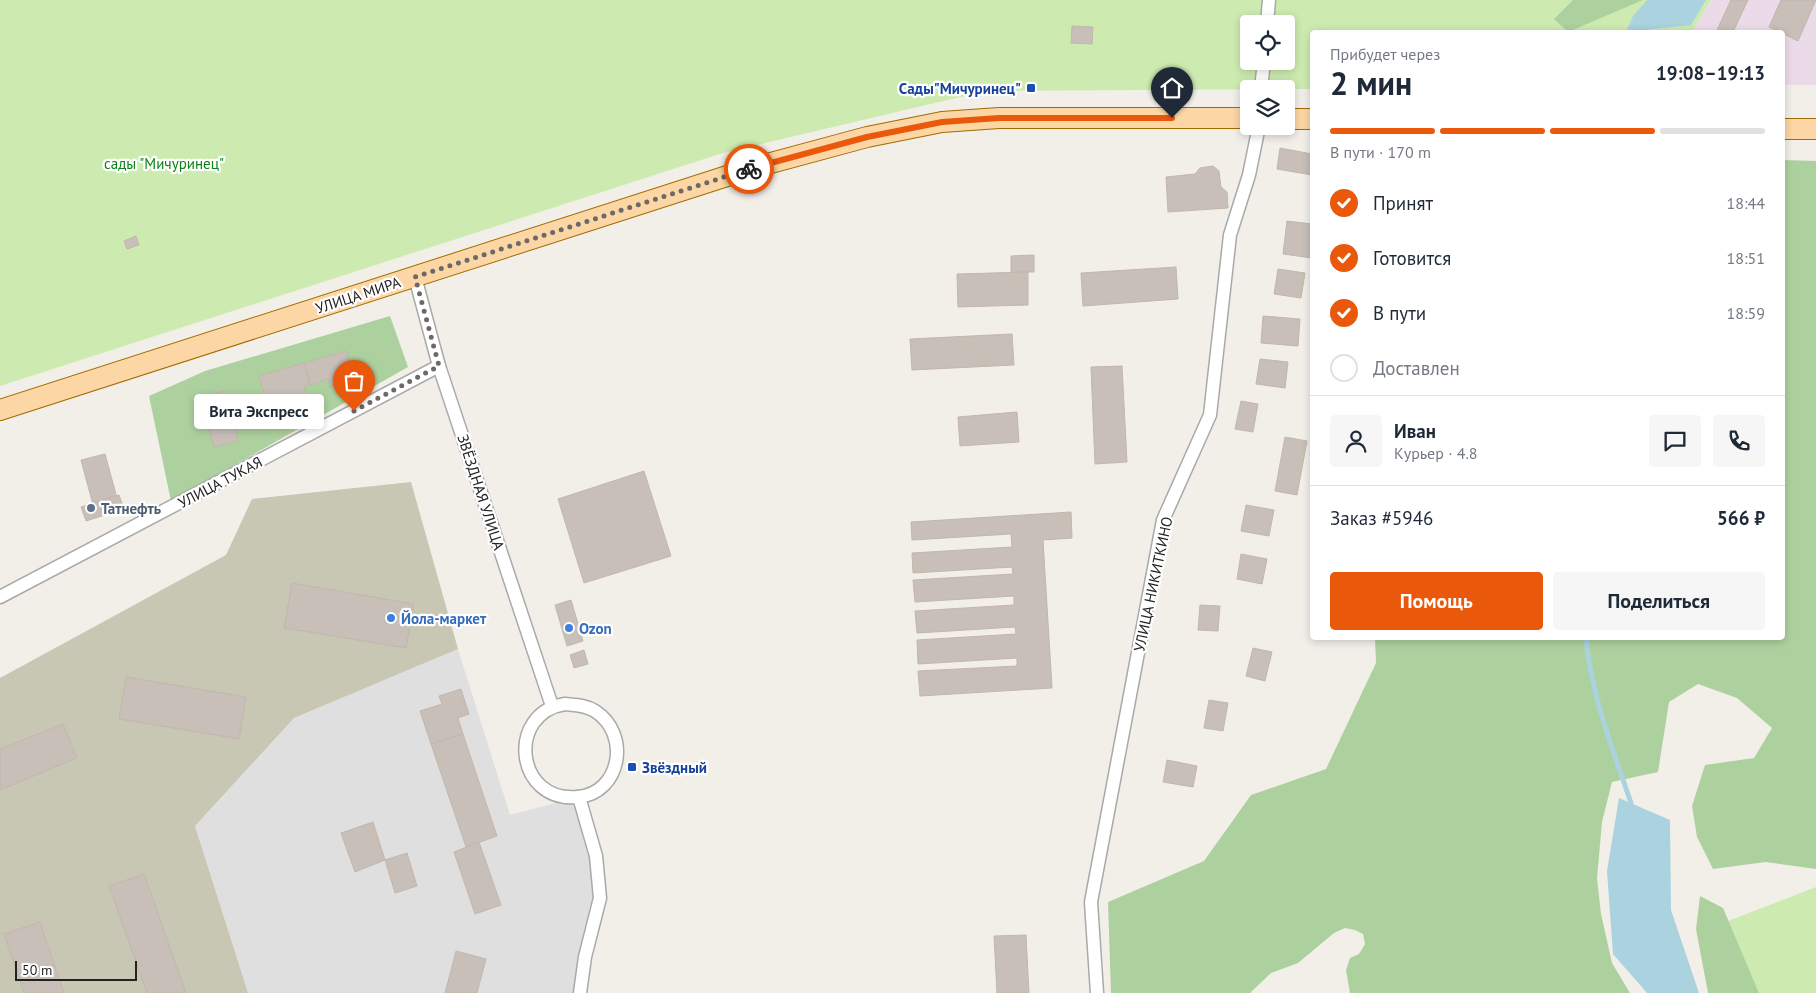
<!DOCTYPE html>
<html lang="ru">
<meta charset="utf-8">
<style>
:root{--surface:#fff;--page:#f6f6f7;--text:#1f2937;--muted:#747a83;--line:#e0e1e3;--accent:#ea580c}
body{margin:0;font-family:"PT Sans",sans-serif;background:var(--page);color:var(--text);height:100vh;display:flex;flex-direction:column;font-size:19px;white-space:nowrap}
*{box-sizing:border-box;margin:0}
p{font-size:16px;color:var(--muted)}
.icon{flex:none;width:28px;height:28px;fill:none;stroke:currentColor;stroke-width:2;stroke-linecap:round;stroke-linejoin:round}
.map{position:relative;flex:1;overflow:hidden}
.panel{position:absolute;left:1310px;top:30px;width:475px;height:610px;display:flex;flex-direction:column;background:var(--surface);border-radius:5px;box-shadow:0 2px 8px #0003}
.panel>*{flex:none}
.tools{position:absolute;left:1240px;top:15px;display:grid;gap:10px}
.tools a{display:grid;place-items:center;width:55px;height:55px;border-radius:5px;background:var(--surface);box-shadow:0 2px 8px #0003;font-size:25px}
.scale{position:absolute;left:15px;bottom:12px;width:122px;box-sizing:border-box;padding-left:5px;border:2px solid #222;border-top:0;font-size:14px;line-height:18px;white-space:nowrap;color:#222;-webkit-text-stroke:4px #fff;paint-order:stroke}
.pin{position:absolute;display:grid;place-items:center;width:42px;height:42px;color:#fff;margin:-51px -21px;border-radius:50% 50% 50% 0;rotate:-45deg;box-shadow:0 0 5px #0007}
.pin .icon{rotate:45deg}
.courier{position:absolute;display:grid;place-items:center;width:50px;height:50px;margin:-25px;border:4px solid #ea580c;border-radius:50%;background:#fff;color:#222;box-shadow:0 1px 6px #0007}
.bubble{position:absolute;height:35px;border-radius:5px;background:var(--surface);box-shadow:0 2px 8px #0003;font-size:16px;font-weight:800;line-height:35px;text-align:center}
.overview em{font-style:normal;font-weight:800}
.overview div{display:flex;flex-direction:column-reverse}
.overview{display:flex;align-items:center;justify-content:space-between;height:85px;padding:0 20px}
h1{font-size:32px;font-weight:800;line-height:38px}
.bar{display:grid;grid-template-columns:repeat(4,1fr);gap:8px 5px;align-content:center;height:60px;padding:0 20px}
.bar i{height:6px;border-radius:4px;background:var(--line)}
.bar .active{background:var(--accent)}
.bar p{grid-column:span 4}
.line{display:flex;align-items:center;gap:12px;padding:0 20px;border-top:1px solid var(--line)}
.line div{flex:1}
.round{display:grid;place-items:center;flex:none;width:52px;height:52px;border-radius:5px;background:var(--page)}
ol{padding:0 20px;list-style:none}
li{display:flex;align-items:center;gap:15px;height:55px}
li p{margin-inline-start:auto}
li .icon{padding:5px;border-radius:50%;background:var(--accent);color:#fff;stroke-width:4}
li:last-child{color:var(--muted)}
li i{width:28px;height:28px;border:2px solid var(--line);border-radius:50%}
.primary-button{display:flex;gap:10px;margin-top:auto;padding:10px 20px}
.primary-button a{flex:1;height:58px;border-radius:5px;background:var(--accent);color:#fff;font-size:20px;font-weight:800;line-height:58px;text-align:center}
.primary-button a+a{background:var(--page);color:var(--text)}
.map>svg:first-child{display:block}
.residential{fill:#e0dfdf}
.industrial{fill:#ebdbe8}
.construction{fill:#c7c7b4}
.grass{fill:#cdebb0;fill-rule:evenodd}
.forest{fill:#add19e}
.water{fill:#aad3df}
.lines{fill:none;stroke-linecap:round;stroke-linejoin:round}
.stream{stroke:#aad3df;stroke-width:5}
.building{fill:#c7bfb8;stroke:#c4b6ab}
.street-casing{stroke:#a9a9a9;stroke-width:15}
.primary-casing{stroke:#a06b00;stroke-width:22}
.street{stroke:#fff;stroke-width:12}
.primary{stroke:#fcd6a4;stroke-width:20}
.done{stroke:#6b6a68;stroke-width:5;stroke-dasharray:0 9}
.route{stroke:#ea580c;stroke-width:6}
.transit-dot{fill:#1a4fb4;stroke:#fff;stroke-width:2}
.service-dot{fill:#5c6f8a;stroke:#fff;stroke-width:2}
.shop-dot{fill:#3f7fe0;stroke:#fff;stroke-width:2}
.labels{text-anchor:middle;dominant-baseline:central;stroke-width:4.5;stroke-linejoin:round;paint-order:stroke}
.transit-label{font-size:15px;font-weight:bold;fill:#164399;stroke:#fff;text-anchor:end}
.park-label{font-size:15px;fill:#0c8416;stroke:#fff}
.street-label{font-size:15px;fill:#222;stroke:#fff}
.service-label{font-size:15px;font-weight:bold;fill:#4e5e75;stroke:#fff;text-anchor:start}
.shop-label{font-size:15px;font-weight:bold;fill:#366cbe;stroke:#fff;text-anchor:start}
</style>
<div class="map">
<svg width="1816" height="993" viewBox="0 0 1816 993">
<rect width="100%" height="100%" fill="#f2efe9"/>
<!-- residential -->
<path class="residential" d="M458,649l52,166 69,-18 21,101 -20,95h-332l-53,-167 99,-108z"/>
<!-- industrial -->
<path class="industrial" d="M1711,0h105v85h-33l-1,-53h-90z"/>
<!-- construction -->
<path class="construction" d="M411,482l47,167 -164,69 -99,108 53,167h-248v-315l226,-123 26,-56z"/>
<!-- grass -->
<g class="grass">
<path d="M0,0h1711l-19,32h-380v57l-326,2 -263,62 -723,233zM1249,24h37v37h-37z"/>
<path d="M1816,887v106h-57l-31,-72z"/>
</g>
<!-- forest -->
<g class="forest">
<path d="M1573,0h70l-75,32 -14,-13z"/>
<path d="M1783,160l33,1v708l-50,-7 -53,7 -16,-32 -5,-31 13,-41 49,-7 18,-30 -35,-30 -39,-14 -29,18 -11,70 -46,10 -10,40 -5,56 4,36 11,49 18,30h-280l-4,-23 4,-12 9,-4 6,-10 -2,-10 -8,-4 -10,-2 -11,5 -36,30 -27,10 -21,20h-139l-3,-91 96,-41 47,-66 75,-26 50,-106 -1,-25h407z"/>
<path d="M390,316l18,51 -237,134 -22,-105 56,-25z"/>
<path d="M1700,896l23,12 36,85h-51l-12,-64z"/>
</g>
<!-- water -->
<g class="water">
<path d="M1647,0h59l-15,25 -65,7 7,-16z"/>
<path d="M1619,798l51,22 1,90 28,83h-52l-34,-39 -6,-83z"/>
</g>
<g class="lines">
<!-- stream -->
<path class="stream" d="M1586,638c5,56 27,112 45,165"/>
</g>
<!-- building -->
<g class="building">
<path d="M1731,0h17l-15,32h-17z"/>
<path d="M1781,0h35l-18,41 -29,-14z"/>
<path d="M1072,26l21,1 -1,17 -21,-1z"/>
<path d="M1280,148l32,6v21l-35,-6z"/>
<path d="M1213,166l6,5 2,16 6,5 1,16 -60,4 -2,-35 29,-3 5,-6z"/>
<path d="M1287,221l25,3v34l-29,-4z"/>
<path d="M136,236l3,9 -12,4 -3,-8z"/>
<path d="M1034,255v17h-23v-16z"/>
<path d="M1176,267l2,32 -95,7 -2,-33z"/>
<path d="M1278,269l27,4 -4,25 -27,-4z"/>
<path d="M1028,272v33l-70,2 -1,-33z"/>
<path d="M1263,316l37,3 -2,27 -37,-3z"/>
<path d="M1012,334l2,31 -102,5 -2,-31z"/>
<path d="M346,351l9,29 -25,7 -2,-8 -18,6 -6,-22z"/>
<path d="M1260,359l28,3 -3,26 -29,-4z"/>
<path d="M304,363l6,22 -6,1 6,22 -38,12 -13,-44z"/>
<path d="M1122,366l5,96 -32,2 -4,-97z"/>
<path d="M225,391l13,50 -24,6 -13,-50z"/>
<path d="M1241,401l17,3 -5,28 -18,-3z"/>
<path d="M1017,412l2,30 -59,4 -2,-29z"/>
<path d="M1285,437l22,4 -10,54 -22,-4z"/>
<path d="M105,454l15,55 -24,7 -15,-56z"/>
<path d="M644,471l27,85 -87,27 -26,-84z"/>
<path d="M119,495l5,14 -38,12 -5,-14z"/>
<path d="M1246,505l28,5 -5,26 -28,-5z"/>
<path d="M1071,512l1,26 -29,2 9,148 -132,8 -2,-25 99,-5v-8l-99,6 -1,-24 99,-6 -1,-7 -98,6 -2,-22 99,-6v-9l-99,6 -2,-22 100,-6 -1,-7 -99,6 -1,-20 100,-6 -1,-13 -99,6 -1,-18z"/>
<path d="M1241,554l26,5 -5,25 -25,-5z"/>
<path d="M292,583l122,21 -8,44 -122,-20z"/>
<path d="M571,600l12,41 -16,5 -12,-41z"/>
<path d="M1200,605l20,1 -2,25 -20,-1z"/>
<path d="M1253,648l19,4 -7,29 -19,-5z"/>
<path d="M584,650l4,14 -14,4 -4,-13z"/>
<path d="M126,677l120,20 -7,42 -120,-20z"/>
<path d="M461,689l8,25 -11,4 5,16 -32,10 -11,-33 22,-7 -3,-8z"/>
<path d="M1209,700l19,3 -5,28 -19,-3z"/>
<path d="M63,724l14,34 -77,32v-41z"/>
<path d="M463,734l34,102 -31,11 -35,-103z"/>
<path d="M1167,760l30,6 -4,21 -30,-5z"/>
<path d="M373,822l12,38 -30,12 -14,-39z"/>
<path d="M479,842l22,63 -26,9 -21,-62z"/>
<path d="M407,853l10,33 -22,7 -10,-33z"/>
<path d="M144,874l42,119h-39l-38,-107z"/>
<path d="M40,922l24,71h-40l-20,-59z"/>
<path d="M1026,935l3,58h-32l-3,-57z"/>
<path d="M456,951l30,8 -9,34h-32z"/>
</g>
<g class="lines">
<defs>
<g id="street">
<path d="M1267,24l2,-24"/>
<path d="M1261,89l3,-28"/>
<path d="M415,277l24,89 113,340"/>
<path d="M0,597l439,-231"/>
<path d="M565,704c10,1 21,1 30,7 36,23 26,82 -17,86 -63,6 -72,-84 -13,-93z"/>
<path d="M579,797l17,59 4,42 -15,59 -5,36"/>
<path d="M1097,993l-6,-91 72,-382 47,-105 20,-180 19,-60 10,-49"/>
</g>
<g id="primary">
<path d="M1286,119h26"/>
<path d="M1782,129h34"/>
<path d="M0,410l752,-242 115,-31 75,-15 57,-4h250"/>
</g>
</defs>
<!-- street casing -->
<use href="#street" class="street-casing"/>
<!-- primary casing -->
<use href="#primary" class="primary-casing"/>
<!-- street -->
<use href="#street" class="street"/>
<!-- primary -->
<use href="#primary" class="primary"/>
</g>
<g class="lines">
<!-- done -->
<path class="done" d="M354,411l85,-45 -24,-89 334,-108"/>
<!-- route -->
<path class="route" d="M749,169l118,-32 75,-15 57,-4h173"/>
</g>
<!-- markers -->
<g class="transit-dot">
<rect x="1026" y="83" width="10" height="10" rx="2.5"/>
<rect x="627" y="762" width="10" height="10" rx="2.5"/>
</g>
<circle class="service-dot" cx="91" cy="508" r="5"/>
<g class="shop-dot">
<circle cx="391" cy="618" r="5"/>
<circle cx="569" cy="628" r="5"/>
</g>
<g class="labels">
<!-- transit labels -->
<g class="transit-label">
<text x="1021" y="88">Сады"Мичуринец"</text>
<text x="642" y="767" text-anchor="start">Звёздный</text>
</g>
<!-- park labels -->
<g class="park-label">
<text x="164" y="163">сады "Мичуринец"</text>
</g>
<!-- street labels -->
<g class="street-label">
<text transform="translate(358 295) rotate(-18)">УЛИЦА МИРА</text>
<text transform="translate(220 482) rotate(-28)">УЛИЦА ТУКАЯ</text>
<text transform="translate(481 492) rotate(72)">ЗВЁЗДНАЯ УЛИЦА</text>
<text transform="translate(1153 584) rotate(-78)">УЛИЦА НИКИТКИНО</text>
</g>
<!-- service labels -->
<g class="service-label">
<text x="101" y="508">Татнефть</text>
</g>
<!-- shop labels -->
<g class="shop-label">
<text x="401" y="618">Йола-маркет</text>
<text x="579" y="628">Ozon</text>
</g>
</g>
</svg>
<div class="tools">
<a><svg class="icon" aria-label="locate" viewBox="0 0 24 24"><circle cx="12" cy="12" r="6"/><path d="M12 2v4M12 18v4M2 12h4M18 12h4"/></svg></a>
<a><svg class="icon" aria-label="layers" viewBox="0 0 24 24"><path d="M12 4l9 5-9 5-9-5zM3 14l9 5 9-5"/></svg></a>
</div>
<div class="scale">50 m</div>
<div class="pin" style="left:354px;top:411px;background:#ea580c"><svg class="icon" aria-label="bag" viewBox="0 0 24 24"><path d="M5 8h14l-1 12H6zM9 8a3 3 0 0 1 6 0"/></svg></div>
<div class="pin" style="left:1172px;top:118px;background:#1f2937"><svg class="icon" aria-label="home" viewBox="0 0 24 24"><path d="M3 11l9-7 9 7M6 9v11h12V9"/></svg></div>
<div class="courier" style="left:749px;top:169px"><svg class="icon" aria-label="bike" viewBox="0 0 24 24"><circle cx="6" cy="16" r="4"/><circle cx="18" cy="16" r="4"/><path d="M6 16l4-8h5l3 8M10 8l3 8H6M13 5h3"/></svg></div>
<div class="bubble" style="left:194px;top:394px;width:130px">Вита Экспресс</div>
<section class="panel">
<div class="overview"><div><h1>2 мин</h1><p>Прибудет через</p></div><em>19:08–19:13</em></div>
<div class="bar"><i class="active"></i><i class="active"></i><i class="active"></i><i></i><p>В пути · 170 m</p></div>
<ol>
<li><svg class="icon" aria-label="check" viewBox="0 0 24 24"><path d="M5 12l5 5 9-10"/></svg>Принят<p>18:44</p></li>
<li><svg class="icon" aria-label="check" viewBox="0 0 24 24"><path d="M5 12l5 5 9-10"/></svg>Готовится<p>18:51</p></li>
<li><svg class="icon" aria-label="check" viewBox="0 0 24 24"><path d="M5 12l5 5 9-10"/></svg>В пути<p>18:59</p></li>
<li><i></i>Доставлен</li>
</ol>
<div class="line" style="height:90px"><a class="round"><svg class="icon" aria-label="person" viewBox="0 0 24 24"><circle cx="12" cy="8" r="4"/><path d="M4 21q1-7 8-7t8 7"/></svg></a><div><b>Иван</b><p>Курьер · 4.8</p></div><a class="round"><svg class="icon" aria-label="chat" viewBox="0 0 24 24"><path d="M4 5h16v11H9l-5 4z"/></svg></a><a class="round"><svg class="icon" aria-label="phone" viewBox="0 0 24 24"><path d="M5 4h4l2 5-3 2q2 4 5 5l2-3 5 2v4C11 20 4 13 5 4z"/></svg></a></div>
<div class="line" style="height:65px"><div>Заказ #5946</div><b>566 ₽</b></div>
<div class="primary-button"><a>Помощь</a><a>Поделиться</a></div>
</section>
</div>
